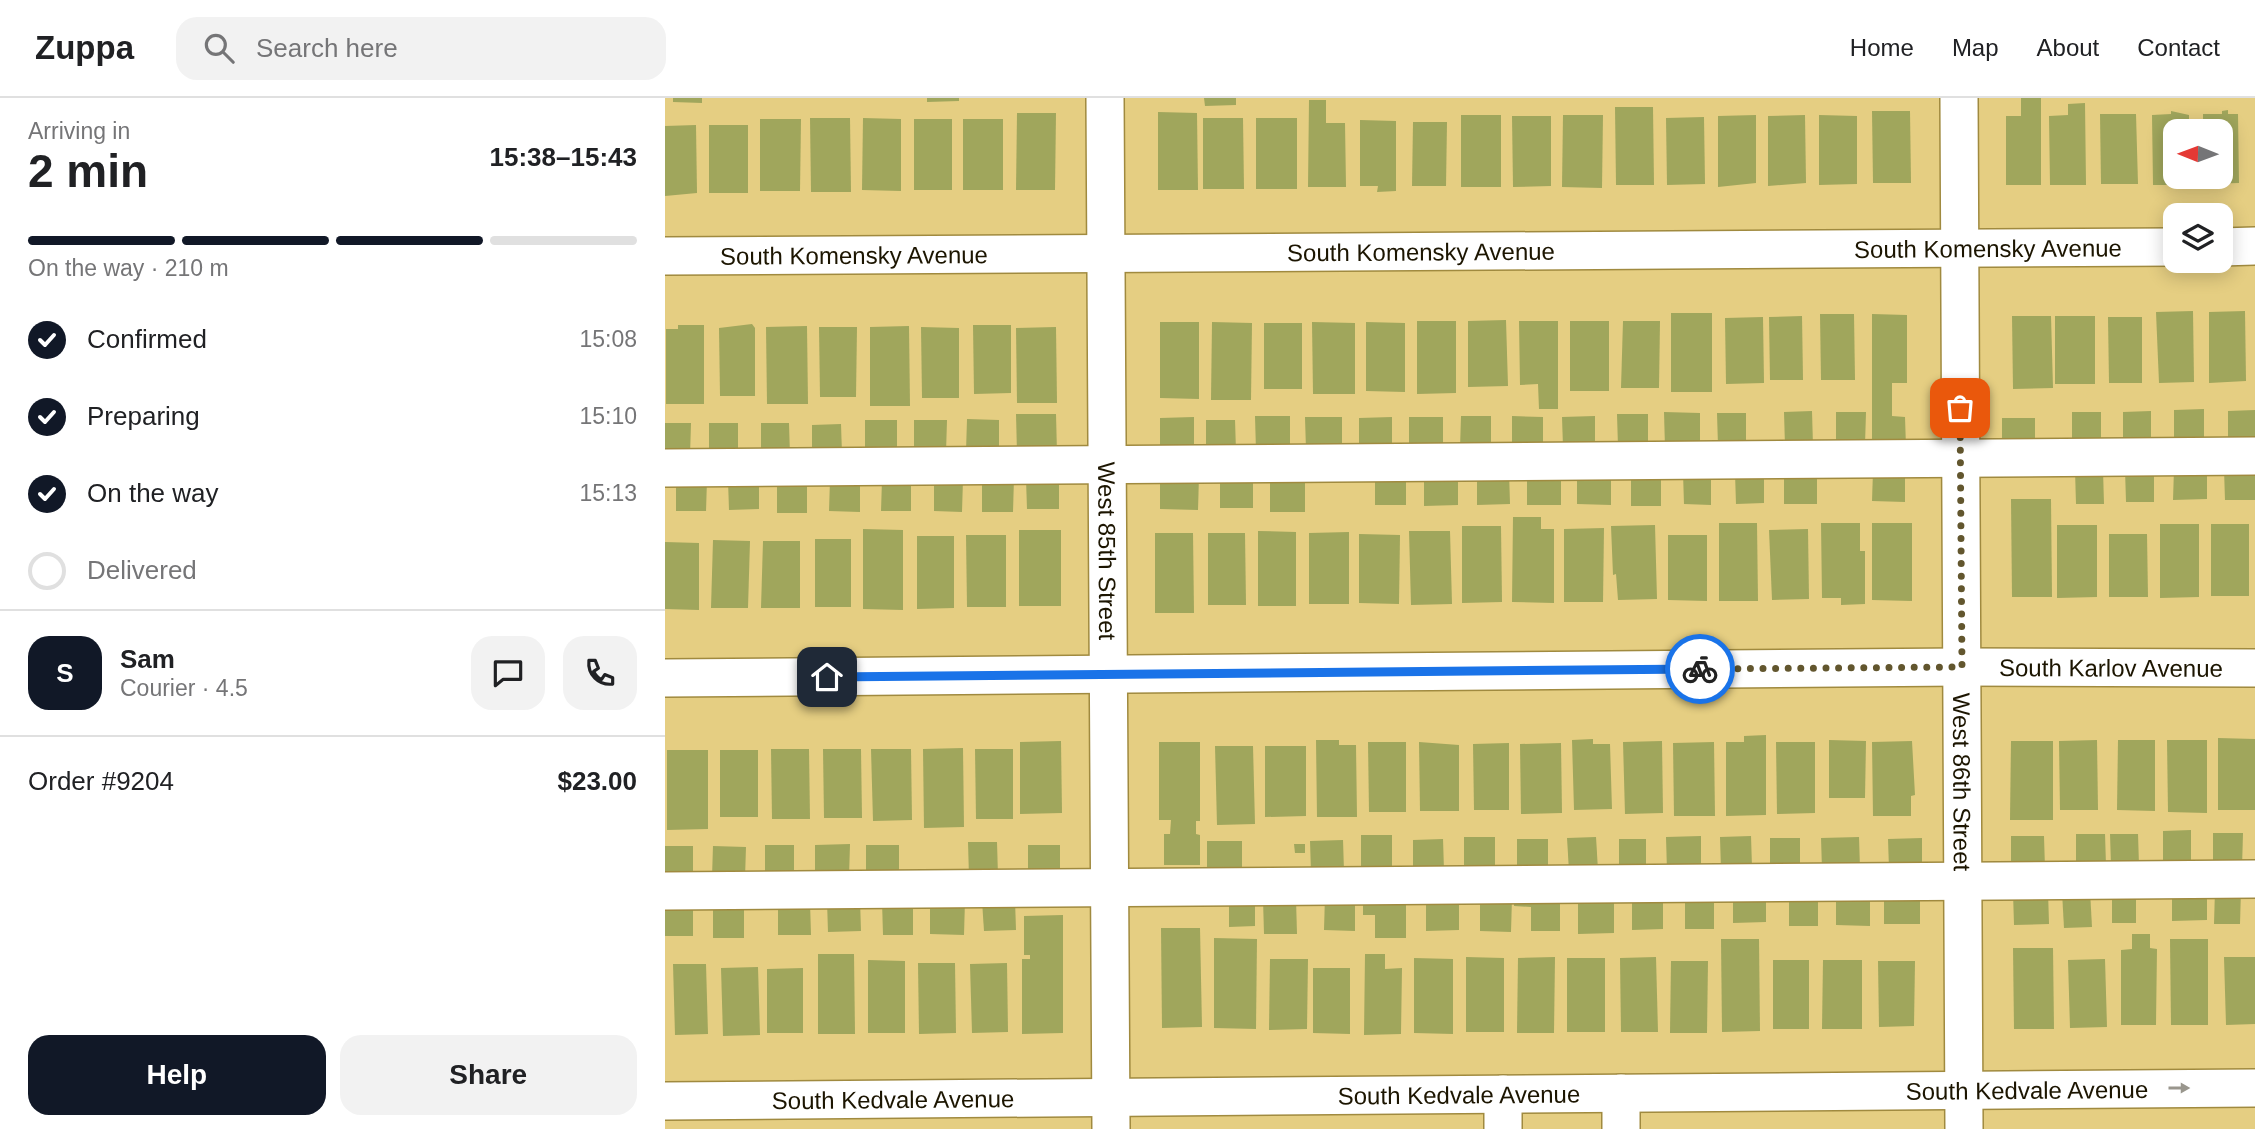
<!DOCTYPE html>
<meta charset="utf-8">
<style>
:root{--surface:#fff;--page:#f2f2f2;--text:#202124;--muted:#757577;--line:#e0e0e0;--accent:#111827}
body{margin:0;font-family:Helvetica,sans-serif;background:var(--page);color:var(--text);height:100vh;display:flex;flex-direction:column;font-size:26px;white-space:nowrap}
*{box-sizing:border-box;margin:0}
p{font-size:23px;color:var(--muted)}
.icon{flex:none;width:38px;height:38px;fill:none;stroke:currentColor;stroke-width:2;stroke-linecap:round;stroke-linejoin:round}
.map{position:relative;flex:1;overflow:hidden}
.side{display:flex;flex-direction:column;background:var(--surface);width:665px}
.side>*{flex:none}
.needle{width:46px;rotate:271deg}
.controls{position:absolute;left:1498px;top:21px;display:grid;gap:14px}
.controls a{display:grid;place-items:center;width:70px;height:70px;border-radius:14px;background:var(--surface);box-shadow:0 4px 18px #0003;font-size:35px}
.pin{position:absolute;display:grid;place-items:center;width:60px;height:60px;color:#fff;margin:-30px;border-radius:14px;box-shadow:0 4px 10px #0006}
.courier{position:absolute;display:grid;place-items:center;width:70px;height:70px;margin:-35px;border:5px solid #1a73e8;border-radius:50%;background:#fff;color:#222;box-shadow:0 2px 9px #0007}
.summary em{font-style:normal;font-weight:700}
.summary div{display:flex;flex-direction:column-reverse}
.summary{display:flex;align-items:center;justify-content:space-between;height:119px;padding:0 28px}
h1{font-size:46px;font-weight:700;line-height:52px}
.bar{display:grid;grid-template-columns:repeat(4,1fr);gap:10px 7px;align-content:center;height:84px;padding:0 28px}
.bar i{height:9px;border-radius:5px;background:var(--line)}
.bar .current{background:var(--accent)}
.bar p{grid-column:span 4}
.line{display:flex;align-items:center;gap:18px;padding:0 28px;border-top:2px solid var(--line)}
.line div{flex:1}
.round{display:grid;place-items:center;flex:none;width:74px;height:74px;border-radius:21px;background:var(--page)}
ol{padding:0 28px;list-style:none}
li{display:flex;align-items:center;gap:21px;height:77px}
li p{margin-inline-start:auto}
li .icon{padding:7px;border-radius:50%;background:var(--accent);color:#fff;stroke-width:4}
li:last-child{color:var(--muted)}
li i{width:38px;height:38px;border:4px solid var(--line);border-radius:50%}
.button{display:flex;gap:14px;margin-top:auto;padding:14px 28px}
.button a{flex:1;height:80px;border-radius:21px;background:var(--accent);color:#fff;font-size:28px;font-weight:700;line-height:80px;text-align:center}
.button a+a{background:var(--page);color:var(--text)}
header{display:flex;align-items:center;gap:42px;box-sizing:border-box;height:98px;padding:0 35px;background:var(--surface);border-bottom:2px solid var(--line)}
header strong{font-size:33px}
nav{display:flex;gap:38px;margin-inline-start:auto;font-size:24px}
.search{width:490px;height:63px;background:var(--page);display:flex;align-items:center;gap:18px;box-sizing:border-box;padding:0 24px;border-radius:21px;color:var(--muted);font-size:26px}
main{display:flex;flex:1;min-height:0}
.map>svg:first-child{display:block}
.building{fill:#a0a65c}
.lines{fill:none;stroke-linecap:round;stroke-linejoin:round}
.minor-casing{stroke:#a08a3f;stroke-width:40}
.minor{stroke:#fff;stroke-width:37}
.oneway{fill:#99968d}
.done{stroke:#62562e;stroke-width:7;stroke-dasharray:0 12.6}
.route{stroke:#1a73e8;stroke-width:9}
.labels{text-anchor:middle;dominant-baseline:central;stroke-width:7;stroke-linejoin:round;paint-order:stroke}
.street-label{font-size:24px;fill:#1c1501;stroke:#fbefcb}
</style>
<header>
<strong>Zuppa</strong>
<div class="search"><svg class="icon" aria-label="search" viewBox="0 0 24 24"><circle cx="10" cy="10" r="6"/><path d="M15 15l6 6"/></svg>Search here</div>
<nav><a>Home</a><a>Map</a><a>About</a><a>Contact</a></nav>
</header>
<main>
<section class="side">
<div class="summary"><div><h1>2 min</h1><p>Arriving in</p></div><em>15:38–15:43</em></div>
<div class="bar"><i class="current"></i><i class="current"></i><i class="current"></i><i></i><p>On the way · 210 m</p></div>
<ol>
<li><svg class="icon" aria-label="check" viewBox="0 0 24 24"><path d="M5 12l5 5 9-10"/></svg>Confirmed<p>15:08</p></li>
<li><svg class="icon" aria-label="check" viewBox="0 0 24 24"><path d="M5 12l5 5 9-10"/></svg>Preparing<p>15:10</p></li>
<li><svg class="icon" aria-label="check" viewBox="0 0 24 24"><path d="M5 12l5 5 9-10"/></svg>On the way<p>15:13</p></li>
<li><i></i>Delivered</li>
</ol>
<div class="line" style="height:126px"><b class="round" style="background:var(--accent);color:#fff">S</b><div><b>Sam</b><p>Courier · 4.5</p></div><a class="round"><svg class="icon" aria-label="chat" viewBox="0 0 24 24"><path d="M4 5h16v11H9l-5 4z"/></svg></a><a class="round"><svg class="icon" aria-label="phone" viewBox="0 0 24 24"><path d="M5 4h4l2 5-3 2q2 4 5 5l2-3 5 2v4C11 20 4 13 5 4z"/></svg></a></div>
<div class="line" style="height:91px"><div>Order #9204</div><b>$23.00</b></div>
<div class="button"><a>Help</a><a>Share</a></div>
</section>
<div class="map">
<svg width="1590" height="1031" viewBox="0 0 1590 1031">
<rect width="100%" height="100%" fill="#e5ce82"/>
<!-- building -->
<g class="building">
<path d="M8,0h29v5l-29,-1z"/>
<path d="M262,0h32v3l-32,1z"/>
<path d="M539,0h32v7l-31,1z"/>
<path d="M1356,0h20v87h-35v-69h15z"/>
<path d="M644,2h17v23h19l1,64h-38z"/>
<path d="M1420,5l1,82h-36l-1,-69 19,-1v-11z"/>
<path d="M950,9h38l1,78h-38z"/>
<path d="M1563,12v4h10l1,69 -36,1v-7h18v-46h-18v-17h19v-3z"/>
<path d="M1207,13h38l1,72h-38z"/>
<path d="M1506,13l18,4v16h-14v46h15v8h-37l-1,-70 19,-1z"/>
<path d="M493,14l39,1 1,77h-40z"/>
<path d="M352,15h39l-1,77h-39z"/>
<path d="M1435,16h36l2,70h-37z"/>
<rect x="796" y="17" width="40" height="72"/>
<path d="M898,17h40l-1,73 -40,-1z"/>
<path d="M1091,17v68l-38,4v-71z"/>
<path d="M1140,17l1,68 -38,3v-70z"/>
<path d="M1154,17l38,1v68l-38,1z"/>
<path d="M847,18h39v70l-38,1z"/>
<path d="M1039,19l1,67 -38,1 -1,-67z"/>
<path d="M145,20h40l1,74h-40z"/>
<path d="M198,20l38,1v72l-39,-1z"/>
<path d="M538,20h40l1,71h-41z"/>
<rect x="591" y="20" width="41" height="71"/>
<path d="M95,21h41l-1,72h-40z"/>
<rect x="249" y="21" width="38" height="71"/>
<rect x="298" y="21" width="40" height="71"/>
<path d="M695,22l36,1v70l-19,1 1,-6h-18z"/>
<path d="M748,24h34l-1,64h-34z"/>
<path d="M31,27l1,68 -32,3v-70z"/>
<rect x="44" y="27" width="39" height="68"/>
<path d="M1528,213l1,71 -35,1 -3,-71z"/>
<path d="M1580,213l1,70 -37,2v-71z"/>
<rect x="1006" y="215" width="41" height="79"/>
<path d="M1155,216h34l1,66h-34z"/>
<path d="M1207,216l35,1v68h-15v33l13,1 1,30 -34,1z"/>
<path d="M1137,218l1,64h-33l-1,-63z"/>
<path d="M1347,218h39l2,72 -40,1z"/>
<rect x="1390" y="218" width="40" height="68"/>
<path d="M1098,219l1,66 -38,1 -1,-66z"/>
<path d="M1443,219h34v66h-33z"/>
<path d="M841,222l2,66 -40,1v-66z"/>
<path d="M752,223h39v72l-39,1z"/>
<path d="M854,223h39v88h-19l-1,-25 -18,1z"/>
<rect x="905" y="223" width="39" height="70"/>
<path d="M958,223h37l-1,67h-38z"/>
<path d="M495,224h39v77l-39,-1z"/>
<path d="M547,224l40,1 -1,77h-40z"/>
<path d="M647,224l43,1v71h-42z"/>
<path d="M701,224l39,1v69l-39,-1z"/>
<rect x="599" y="225" width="38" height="66"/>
<path d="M87,226l3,4v68h-35l-1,-68z"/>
<path d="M13,227h26v79h-38v-75h12z"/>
<path d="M308,227h38v68l-37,1z"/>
<path d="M142,228l1,78h-41l-1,-77z"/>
<path d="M244,228l1,80h-40v-79z"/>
<path d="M154,229h38l-1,70h-36z"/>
<path d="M256,229l38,1v70h-37z"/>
<path d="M391,229l1,76h-40l-1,-75z"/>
<path d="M1539,311v33l-30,1v-33z"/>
<path d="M1590,312v32l-27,1v-32z"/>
<path d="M1147,313l1,35h-28l-1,-34z"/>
<path d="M1486,313v33h-28v-32z"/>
<path d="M999,314l36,1v35h-35z"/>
<path d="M1171,314h30l-1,33h-29z"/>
<rect x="1407" y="314" width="29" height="32"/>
<path d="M1052,315h29v34l-28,-1z"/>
<path d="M351,316h40l1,39h-40z"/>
<path d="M952,316h31v33h-30z"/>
<path d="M590,318h35v34l-34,1z"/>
<path d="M796,318h30v32l-31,1z"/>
<path d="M847,318l31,1v31h-31z"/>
<path d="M930,318v31h-32l-1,-30z"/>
<path d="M529,319v33l-34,1v-33z"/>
<path d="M640,319h37v33h-36z"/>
<path d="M727,319v32h-33v-31z"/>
<rect x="744" y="319" width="34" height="32"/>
<path d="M1337,320h33v28l-33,1z"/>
<path d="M302,321l32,1v33l-33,-2z"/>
<rect x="200" y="322" width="32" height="34"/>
<path d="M249,322h33l-1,33h-32z"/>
<path d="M541,322h29l1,31 -30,-1z"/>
<path d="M0,325h26l-1,33h-25z"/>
<rect x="44" y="325" width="29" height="32"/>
<path d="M96,325h28l1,33h-29z"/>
<path d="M176,326l1,30h-30v-29z"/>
<path d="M1509,370h33v31l-34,1z"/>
<path d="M1590,370v32h-30l-1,-31z"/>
<path d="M1460,371h29v33h-28z"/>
<path d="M1410,372h28l1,34h-28z"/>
<path d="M844,373l1,33 -33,1v-33z"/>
<path d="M1152,373v33h-33v-32z"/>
<path d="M1208,373h32v31l-33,-1z"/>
<rect x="862" y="374" width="34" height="33"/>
<path d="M912,374h34v33l-34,-1z"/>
<path d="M1046,374v33l-27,-1 -1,-31z"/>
<path d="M1099,374v31l-28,1 -1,-31z"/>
<path d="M793,375v32l-34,1v-32z"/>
<rect x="966" y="375" width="30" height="33"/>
<path d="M495,377l39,1 -1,34 -38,-1z"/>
<rect x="555" y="378" width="33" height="32"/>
<path d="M605,378l35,1v35h-35z"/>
<rect x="710" y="378" width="31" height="29"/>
<path d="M317,380h32l-1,34h-31z"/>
<path d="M11,381l31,1 -1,31h-30z"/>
<rect x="112" y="381" width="30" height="34"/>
<path d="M165,381l30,1v32l-31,-1z"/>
<path d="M269,381h29l-1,33 -28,-1z"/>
<path d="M361,381h33v30h-32z"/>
<path d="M63,382h31v29l-30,1z"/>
<path d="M217,382h29v31h-30z"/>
<path d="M1346,401h40l1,98h-40z"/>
<path d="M848,419h28v12h13v74l-42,-1z"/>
<path d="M1054,425h38l1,78h-39z"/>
<path d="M1156,425h39v28h5v53l-24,1v-7h-19z"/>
<path d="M1207,425h40v78l-40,-1z"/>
<path d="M1495,426h39v73l-39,1z"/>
<rect x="1546" y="426" width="38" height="72"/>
<path d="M990,427l2,74 -39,1 -2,-26 -3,1 -2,-49z"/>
<path d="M1392,427h40v72l-40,1z"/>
<path d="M797,428h39l1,76 -40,1z"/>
<path d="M939,430l-1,74h-39v-73z"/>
<path d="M198,431l40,1v80l-40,-1z"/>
<path d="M1143,431l1,70 -37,1 -3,-70z"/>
<rect x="354" y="432" width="42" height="76"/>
<path d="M593,433l38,1v74h-38z"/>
<path d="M744,433h41l2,73 -41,1z"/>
<path d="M684,434v72h-40v-71z"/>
<path d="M490,435h38l1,80h-39z"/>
<path d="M543,435h37l1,72h-38z"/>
<path d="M694,436l41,1 -1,69 -40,-1z"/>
<path d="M1444,436h38l1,63h-39z"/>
<path d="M301,437h40v72h-39z"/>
<path d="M1003,437h39v66l-39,-1z"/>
<path d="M252,438h37v72l-37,1z"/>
<rect x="150" y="441" width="36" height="68"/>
<path d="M48,442l37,1 -2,67h-37z"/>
<path d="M98,443h37v67h-39z"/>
<path d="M0,444l34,1v67l-34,-1z"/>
<path d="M1101,637v80l-40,1v-74h18v-6z"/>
<path d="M1553,640l37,1v71h-37z"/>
<path d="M928,641v5h17l2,65 -38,1 -2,-70z"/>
<path d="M651,642h23v5h17l1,72h-40z"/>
<path d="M1164,642l37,1 -1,57h-36z"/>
<path d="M1432,642l1,70h-38l-1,-69z"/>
<path d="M1453,642h37v71l-38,-1z"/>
<path d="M1502,642h40v73l-39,-1z"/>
<path d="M396,643l1,72 -42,1v-72z"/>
<path d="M997,643l1,72 -38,1 -2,-72z"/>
<path d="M1247,643l3,54 -4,1v20h-38l-1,-74z"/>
<path d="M1346,643h42v79h-43z"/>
<path d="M494,644h41v79h-4v13l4,1v30h-36v-31h6l1,-14h-12z"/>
<path d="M703,644h38v70h-37z"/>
<path d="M754,644l40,3v66h-39z"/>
<path d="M1049,644l1,74h-41l-1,-73z"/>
<path d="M1111,644h39v71l-38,1z"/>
<path d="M844,645v67h-35l-1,-66z"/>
<path d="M896,645l1,70 -41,1 -1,-70z"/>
<path d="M550,648h38l2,78 -38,1z"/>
<path d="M600,648h41v70l-41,1z"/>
<path d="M298,650l1,79 -40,1 -1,-79z"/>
<path d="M106,651h38l1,70h-38z"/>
<path d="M158,651h38l1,69h-38z"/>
<path d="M206,651h40l1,71 -39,1z"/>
<path d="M310,651h38v70h-37z"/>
<path d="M2,652h41v79l-41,1z"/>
<rect x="55" y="652" width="38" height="67"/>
<path d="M1526,732v35h-28v-34z"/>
<path d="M1548,735h30l-1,35 -29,1z"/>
<path d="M1411,736h29l1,31 -30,1z"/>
<path d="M1445,736h28l1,31 -28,1z"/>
<rect x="696" y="737" width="31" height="35"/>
<path d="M1036,738v34l-34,1 -1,-34z"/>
<path d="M1086,738l1,32 -31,2 -1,-33z"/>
<path d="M1346,738h33l1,33h-34z"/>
<rect x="799" y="739" width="31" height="34"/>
<path d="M931,739l2,33 -29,1 -2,-33z"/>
<path d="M1194,739l1,32h-38l-1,-31z"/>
<rect x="1105" y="740" width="30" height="33"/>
<path d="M1257,740v31h-33l-1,-30z"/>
<path d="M778,741l1,31 -31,1v-31z"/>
<rect x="852" y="741" width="31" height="32"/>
<path d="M954,741h27v32l-27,-1z"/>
<path d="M678,742l1,32 -33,1 -1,-32z"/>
<path d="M542,743h35v34l-35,-1z"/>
<path d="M303,744h29l1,34 -29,1z"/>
<path d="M185,746l-1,33h-34v-32z"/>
<path d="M629,746h11v9h-10z"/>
<rect x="100" y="747" width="29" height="33"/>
<path d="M201,747h33v33l-33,1z"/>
<rect x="363" y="747" width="32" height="31"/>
<rect x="0" y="748" width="28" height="34"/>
<path d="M48,748l33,1 -1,31 -33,-1z"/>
<path d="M1507,791h35v31l-35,1z"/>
<path d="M1576,791l-1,35h-26l1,-34z"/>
<path d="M1383,793l1,33 -35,1 -1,-33z"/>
<path d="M1425,793l2,36 -28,1 -2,-36z"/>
<rect x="1447" y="793" width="24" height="32"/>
<path d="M1101,794v30l-33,1v-30z"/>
<path d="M794,796v36l-33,1v-36z"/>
<rect x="1124" y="796" width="29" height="32"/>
<path d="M1171,796h34v32l-34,-1z"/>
<path d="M1219,796l36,1v29h-36z"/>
<path d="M913,797h36v38l-36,1z"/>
<path d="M998,797v34l-31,1v-34z"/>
<path d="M660,798h30v35l-31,-1z"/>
<path d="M849,798l46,4v31h-29v-24l-17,-1z"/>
<path d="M1049,798v33h-29v-32z"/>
<path d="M741,799v41h-31v-23h-12v-15z"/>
<path d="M564,800h26v28l-26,1z"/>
<path d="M815,800h32l-1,34 -31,-1z"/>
<path d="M265,801l35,1 -1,35 -34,-1z"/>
<path d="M598,801h33l1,35h-33z"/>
<path d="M195,802l1,31 -33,1 -1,-31z"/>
<path d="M350,802l1,30 -32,1 -2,-30z"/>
<path d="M28,803v35h-28v-34z"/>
<rect x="48" y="803" width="31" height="37"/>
<path d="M217,803h31v34h-30z"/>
<path d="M145,804l1,33h-33v-32z"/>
<path d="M398,817v118l-41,1v-75h8v-4h-6v-39z"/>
<path d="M496,830h39l2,99 -40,1z"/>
<path d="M1467,836h18v14l7,1 -1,76h-35v-75l11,-1z"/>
<path d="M549,840l43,1 -1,90 -42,-1z"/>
<path d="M1056,841h38l1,92 -38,1z"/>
<path d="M1505,841h38v86h-37z"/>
<path d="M1348,850h40l1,81h-40z"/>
<path d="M153,856h36l1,80h-37z"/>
<path d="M700,856h20v15l17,-1 -1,66 -37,1z"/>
<path d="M801,859l38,1v74h-38z"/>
<path d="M890,859l-1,76h-37l1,-75z"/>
<path d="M991,859l2,75h-37l-1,-74z"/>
<path d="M1559,859h31v67l-29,1z"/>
<path d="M749,860l39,1v75l-39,-1z"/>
<rect x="902" y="860" width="38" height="74"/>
<path d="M605,861h38l-1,70 -38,1z"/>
<path d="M1440,861l2,68 -37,1 -2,-68z"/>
<path d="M203,862l37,1v72h-37z"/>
<rect x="1108" y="862" width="36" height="69"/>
<path d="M1158,862h39v69h-40z"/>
<path d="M1006,863h37l-1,72h-37z"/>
<path d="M1213,863h37l-1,65 -35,1z"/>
<path d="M253,865h37l1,70 -37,1z"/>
<path d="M342,865l1,69 -36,1 -2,-69z"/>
<path d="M8,866h33l2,70 -33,1z"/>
<path d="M93,869l2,68 -37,1 -2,-68z"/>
<path d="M138,870v65h-36v-64z"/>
<path d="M648,870h37v66l-37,-1z"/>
</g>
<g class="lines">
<defs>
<g id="minor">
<path id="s1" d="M440,0l6,1031"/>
<path id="s2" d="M1294,0l5,1031"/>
<path d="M1556,149l34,-1"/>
<path id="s3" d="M0,158l1510,-9"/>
<path d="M0,370l1590,-12"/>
<path id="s4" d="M0,580l1297,-11 293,1"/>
<path d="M0,793l1590,-12"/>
<path id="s5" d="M0,1003l1590,-13"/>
<path d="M838,1031v-35"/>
<path d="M956,1031v-36"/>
</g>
</defs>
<!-- minor casing -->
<use href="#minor" class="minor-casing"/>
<!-- minor -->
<use href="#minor" class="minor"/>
</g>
<!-- one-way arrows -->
<defs><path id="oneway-solid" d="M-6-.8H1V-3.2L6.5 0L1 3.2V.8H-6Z" transform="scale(1.75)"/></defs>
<use class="oneway" href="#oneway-solid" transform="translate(1514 990)"/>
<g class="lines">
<!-- done -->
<path class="done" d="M1035,571l262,-2 -2,-259"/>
<!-- route -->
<path class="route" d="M162,579l873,-8"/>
</g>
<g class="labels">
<!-- street labels -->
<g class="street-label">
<text stroke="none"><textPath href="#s3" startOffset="1323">South Komensky Avenue</textPath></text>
<text stroke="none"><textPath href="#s3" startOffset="756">South Komensky Avenue</textPath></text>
<text stroke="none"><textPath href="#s3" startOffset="189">South Komensky Avenue</textPath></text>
<text stroke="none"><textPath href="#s1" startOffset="453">West 85th Street</textPath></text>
<text stroke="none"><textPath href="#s4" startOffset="1446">South Karlov Avenue</textPath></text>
<text stroke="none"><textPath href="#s2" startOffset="684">West 86th Street</textPath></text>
<text stroke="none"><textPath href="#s5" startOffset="1362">South Kedvale Avenue</textPath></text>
<text stroke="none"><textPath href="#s5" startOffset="794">South Kedvale Avenue</textPath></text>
<text stroke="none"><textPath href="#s5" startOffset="228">South Kedvale Avenue</textPath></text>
</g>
</g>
</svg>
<div class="controls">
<a><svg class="needle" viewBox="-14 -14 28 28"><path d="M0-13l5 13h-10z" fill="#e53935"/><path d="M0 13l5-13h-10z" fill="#757577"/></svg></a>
<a><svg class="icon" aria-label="layers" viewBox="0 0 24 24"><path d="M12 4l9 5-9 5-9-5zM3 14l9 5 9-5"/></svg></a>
</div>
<div class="pin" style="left:1295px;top:310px;background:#ea580c"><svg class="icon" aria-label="bag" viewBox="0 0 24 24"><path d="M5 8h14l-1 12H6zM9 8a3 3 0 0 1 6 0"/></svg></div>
<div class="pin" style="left:162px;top:579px;background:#1f2937"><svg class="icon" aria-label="home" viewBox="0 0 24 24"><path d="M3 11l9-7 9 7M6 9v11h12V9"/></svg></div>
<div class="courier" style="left:1035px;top:571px"><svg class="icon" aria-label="bike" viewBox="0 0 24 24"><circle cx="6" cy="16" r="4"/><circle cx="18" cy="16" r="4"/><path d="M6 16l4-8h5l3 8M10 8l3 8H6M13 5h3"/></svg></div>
</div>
</main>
